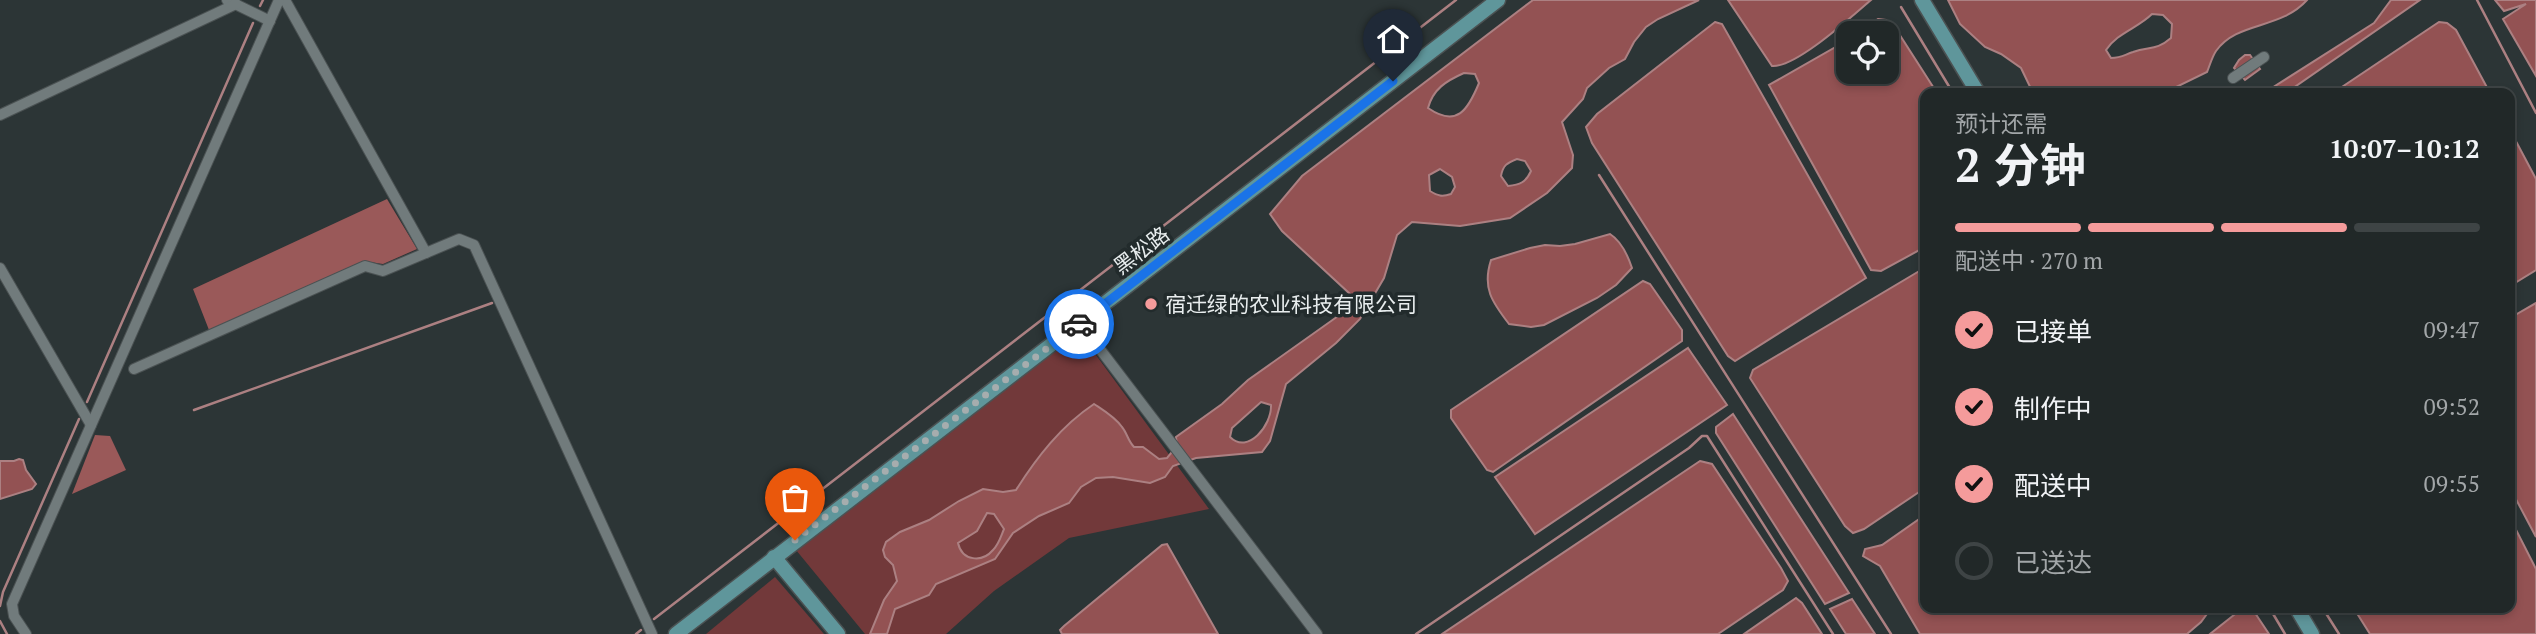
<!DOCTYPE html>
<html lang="zh">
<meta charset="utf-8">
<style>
:root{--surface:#212828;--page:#2d3434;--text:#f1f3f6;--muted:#a2a6a8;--line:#3e4445;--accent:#f59b9b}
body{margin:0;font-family:"PT Serif","Noto Sans SC",serif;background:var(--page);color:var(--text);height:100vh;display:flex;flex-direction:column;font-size:26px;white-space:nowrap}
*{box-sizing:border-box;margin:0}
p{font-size:23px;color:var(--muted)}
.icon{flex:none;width:38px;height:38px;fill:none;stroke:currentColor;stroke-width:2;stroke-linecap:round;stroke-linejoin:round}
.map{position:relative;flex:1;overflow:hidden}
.side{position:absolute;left:1920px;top:88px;width:595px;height:525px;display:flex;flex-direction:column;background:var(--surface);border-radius:14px;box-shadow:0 4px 10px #0003,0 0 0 2px var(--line)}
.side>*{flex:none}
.controls{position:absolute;left:1836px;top:21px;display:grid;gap:14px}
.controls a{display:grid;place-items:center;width:63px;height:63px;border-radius:14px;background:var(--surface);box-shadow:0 4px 10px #0003,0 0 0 2px var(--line);font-size:35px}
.pin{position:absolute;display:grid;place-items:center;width:60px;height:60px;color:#fff;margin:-72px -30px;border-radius:50% 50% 50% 0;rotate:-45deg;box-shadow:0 0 7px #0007}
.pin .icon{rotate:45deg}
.courier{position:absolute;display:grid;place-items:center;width:70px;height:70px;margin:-35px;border:5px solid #1a73e8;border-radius:50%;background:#fff;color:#222;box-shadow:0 2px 9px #0007}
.summary em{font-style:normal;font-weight:700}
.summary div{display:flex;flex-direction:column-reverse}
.summary{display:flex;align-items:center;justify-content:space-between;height:119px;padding:0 35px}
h1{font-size:46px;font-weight:700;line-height:52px}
.bar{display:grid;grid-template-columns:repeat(4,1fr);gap:10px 7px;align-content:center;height:84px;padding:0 35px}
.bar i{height:9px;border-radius:5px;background:var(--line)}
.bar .on{background:var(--accent)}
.bar p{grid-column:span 4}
ol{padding:0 35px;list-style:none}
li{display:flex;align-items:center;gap:21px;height:77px}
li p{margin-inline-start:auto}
li .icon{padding:7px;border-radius:50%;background:var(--accent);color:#111;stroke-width:4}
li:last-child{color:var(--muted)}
li i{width:38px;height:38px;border:4px solid var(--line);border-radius:50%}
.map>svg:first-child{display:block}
.green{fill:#72393a}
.forest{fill:#9a5959}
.water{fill:#935253;stroke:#ac8082;stroke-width:2;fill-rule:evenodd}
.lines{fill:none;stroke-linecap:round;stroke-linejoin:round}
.stream{stroke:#ac8082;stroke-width:2.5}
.street-casing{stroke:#4b5253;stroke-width:12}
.secondary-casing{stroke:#4b5253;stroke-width:17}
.street{stroke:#717b7c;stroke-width:10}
.secondary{stroke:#5f969b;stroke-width:14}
.done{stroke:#a6adae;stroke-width:7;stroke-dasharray:0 12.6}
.route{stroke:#1a73e8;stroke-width:9}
.poi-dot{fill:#f59b9b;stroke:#222b2c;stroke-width:2.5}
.labels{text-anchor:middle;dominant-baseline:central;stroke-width:7;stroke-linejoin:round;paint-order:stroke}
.street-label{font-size:21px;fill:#e8edee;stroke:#222b2c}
.poi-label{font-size:21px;fill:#e8edee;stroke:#222b2c;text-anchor:start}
</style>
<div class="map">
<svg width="2536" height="634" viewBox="0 0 2536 634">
<rect width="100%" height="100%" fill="#2c3536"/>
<!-- green -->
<g class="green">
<path d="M1074,333l8,3 127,173 -140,29 -75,53 -48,43h-81l-69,-84z"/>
<path d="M775,577l49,57h-118z"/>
</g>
<!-- forest -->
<g class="forest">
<path d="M387,199l30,50 -34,15 -20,-3 -154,69 -16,-41z"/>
<path d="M95,435l15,1 16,34 -54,24z"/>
</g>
<!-- water -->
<g class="water">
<path d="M1533,0h166l-41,19 -12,8 -12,15 -9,17 -16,9 -22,20 -4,11 -21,23 11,33 -1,13 -25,25 -37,25 -50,8 -48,-4 -15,13 -13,43 -24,41 -24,24 -50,41 -16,57 -8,11 -66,6 -23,8 -8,11 -15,6 -37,-6 -17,1 -15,9 -12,16 -30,13 -26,17 -18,26 -59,25 -7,11 -34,14 -8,25h-17l14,-34 13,-19 -4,-16 -8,-8 -2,-7 3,-8 14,-10 29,-12 30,-19 24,-12 20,3 13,-2c21,-33 45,-64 78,-86 9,6 21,13 28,23 5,6 6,14 12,20h9l16,12 8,-1 10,-12 -1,-9 46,-33 26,-24 100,-71 2,-15 -68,-63 -12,-17 32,-38zM1464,73l11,1 4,9c-11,27 -22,45 -51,25 5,-19 18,-27 36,-35zM1517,159l8,2 6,10c-5,11 -11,14 -23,15l-7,-10c2,-11 6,-13 16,-17zM1440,169l12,8 3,10 -4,7c-9,3 -13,2 -21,-3l-1,-16zM1261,402l10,3c1,20 -23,50 -41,32l2,-9zM987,513l7,1 10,15c-3,7 -5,15 -11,21 -11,13 -31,11 -35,-7l19,-12z"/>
<path d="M1728,0h143c-19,16 -75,68 -99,66z"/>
<path d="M1948,0h359c-27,30 -70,21 -91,51 -4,6 -6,14 -9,21l-43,21h-131l-12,-25 -20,-14 -16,-7 -25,-23zM2152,14l11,1 9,9 -1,14c-15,13 -22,8 -38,14 -9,3 -12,6 -22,6l-5,-8c11,-17 32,-22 46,-36z"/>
<path d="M2391,0h29l-134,93h-22l110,-70z"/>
<path d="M2495,0h41v76l-33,-57 23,-15 -22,7z"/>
<path d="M1878,19l8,1 8,6 43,67h-12v154l-44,24 -10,-1 -102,-185 79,-45v32h38v-39h-28z"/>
<path d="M1715,22l7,2 144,254 -131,83 -7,-5 -136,-213 -6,-16 11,-13z"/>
<path d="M2439,22l8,1 9,7 34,63h-157z"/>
<path d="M2245,55h5l10,14 -15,11 -11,-12 5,-8z"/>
<path d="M2510,130l26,49v91l-26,16z"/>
<path d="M1610,234c11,7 18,22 22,34l-16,17 -19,13 -53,27 -13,2 -22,-3c-17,-22 -27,-36 -18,-64l39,-12 15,-3 15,1 15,-2z"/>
<path d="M1925,266v222l-61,41 -11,4 -8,-7 -95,-148 3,-8 168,-100z"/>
<path d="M1643,281l7,3 32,46v11l-189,131 -6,-2 -36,-52v-8z"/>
<path d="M2536,303v234l-26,-49v-170z"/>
<path d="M1688,348l39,57 -192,129 -40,-57z"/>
<path d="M1733,414l116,179 -24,11 -109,-171v-6z"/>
<path d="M19,459l4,1 3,10 10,14 -4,5 -32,10v-38h14z"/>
<path d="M1700,461l12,3 69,104 7,13 -5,9 -65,44h-276z"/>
<path d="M1925,515v92h287l-11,15 -14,12h-267l-40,-68 -17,-10 2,-7 17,-4z"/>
<path d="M2510,518l26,51v65h-166l-17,-27h157z"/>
<path d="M1167,544l51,90h-156l-2,-4 4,-4 98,-81z"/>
<path d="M1796,598l6,5 20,31h-78z"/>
<path d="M1852,599l23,35h-29l-16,-25z"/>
<path d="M2244,607h7l18,27h-59z"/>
</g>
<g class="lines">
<!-- stream -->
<g class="stream">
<path d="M2477,0l59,113"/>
<path d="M260,6l3,-6"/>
<path d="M1901,7l52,86"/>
<path d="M1599,175l292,459"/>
<path d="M87,402l166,-379"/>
<path d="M194,410l298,-107"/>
<path d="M0,606l3,-14 76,-173"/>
<path d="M2269,607l16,27"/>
<path d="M2322,607l17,27"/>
<path d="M654,619l802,-619"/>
<path d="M0,621l7,13"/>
<path d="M636,634l5,-4"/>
<path d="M1416,634l273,-186 13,-12h5l126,198"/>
</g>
<defs>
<g id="street">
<path d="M227,0l43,21"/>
<path d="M285,0l141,253"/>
<path d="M2233,78l31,-21"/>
<path d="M0,115l236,-111"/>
<path d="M0,268l91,157"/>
<path d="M1080,323l237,311"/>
<path d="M134,369l231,-103 18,5 76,-32 15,6 178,389"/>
<path d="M26,634l-12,-18 -2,-12 267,-604"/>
</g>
<g id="secondary">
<path d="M1922,0l56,93"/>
<path d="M774,557l64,77"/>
<path d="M2296,607l16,27"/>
<path d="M676,634l822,-634"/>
</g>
</defs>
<!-- street casing -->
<use href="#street" class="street-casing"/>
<!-- secondary casing -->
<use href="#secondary" class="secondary-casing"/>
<!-- street -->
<use href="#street" class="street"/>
<!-- secondary -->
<use href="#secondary" class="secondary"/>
</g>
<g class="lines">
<!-- done -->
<path class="done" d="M795,540l284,-216"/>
<!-- route -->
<path class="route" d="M1079,324l314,-243"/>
</g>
<!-- markers -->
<circle class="poi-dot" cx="1151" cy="304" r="7"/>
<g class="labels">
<!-- street labels -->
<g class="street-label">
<text transform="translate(1141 250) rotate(-37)">黑松路</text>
</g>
<!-- poi labels -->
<g class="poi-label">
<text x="1165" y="304">宿迁绿的农业科技有限公司</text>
</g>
</g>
</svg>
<div class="controls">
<a><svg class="icon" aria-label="locate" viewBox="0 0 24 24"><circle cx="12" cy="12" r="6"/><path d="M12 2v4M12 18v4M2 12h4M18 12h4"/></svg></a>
</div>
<div class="pin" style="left:795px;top:540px;background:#ea580c"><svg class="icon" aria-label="bag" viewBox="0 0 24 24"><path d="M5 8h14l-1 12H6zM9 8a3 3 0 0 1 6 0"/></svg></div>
<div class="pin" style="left:1393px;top:81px;background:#1f2937"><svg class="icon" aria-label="home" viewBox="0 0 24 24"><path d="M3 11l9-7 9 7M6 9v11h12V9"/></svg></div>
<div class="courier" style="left:1079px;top:324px"><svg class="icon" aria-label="car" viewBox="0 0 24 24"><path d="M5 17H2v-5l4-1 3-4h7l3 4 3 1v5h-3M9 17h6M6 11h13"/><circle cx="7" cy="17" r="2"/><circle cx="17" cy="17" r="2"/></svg></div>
<section class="side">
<div class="summary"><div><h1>2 分钟</h1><p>预计还需</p></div><em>10:07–10:12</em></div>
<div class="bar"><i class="on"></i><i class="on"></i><i class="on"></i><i></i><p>配送中 · 270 m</p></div>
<ol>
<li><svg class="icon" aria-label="check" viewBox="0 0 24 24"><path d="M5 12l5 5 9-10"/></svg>已接单<p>09:47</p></li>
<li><svg class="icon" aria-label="check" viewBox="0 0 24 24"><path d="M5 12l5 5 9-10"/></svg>制作中<p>09:52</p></li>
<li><svg class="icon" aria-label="check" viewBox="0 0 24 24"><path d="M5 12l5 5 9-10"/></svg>配送中<p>09:55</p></li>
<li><i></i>已送达</li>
</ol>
</section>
</div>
